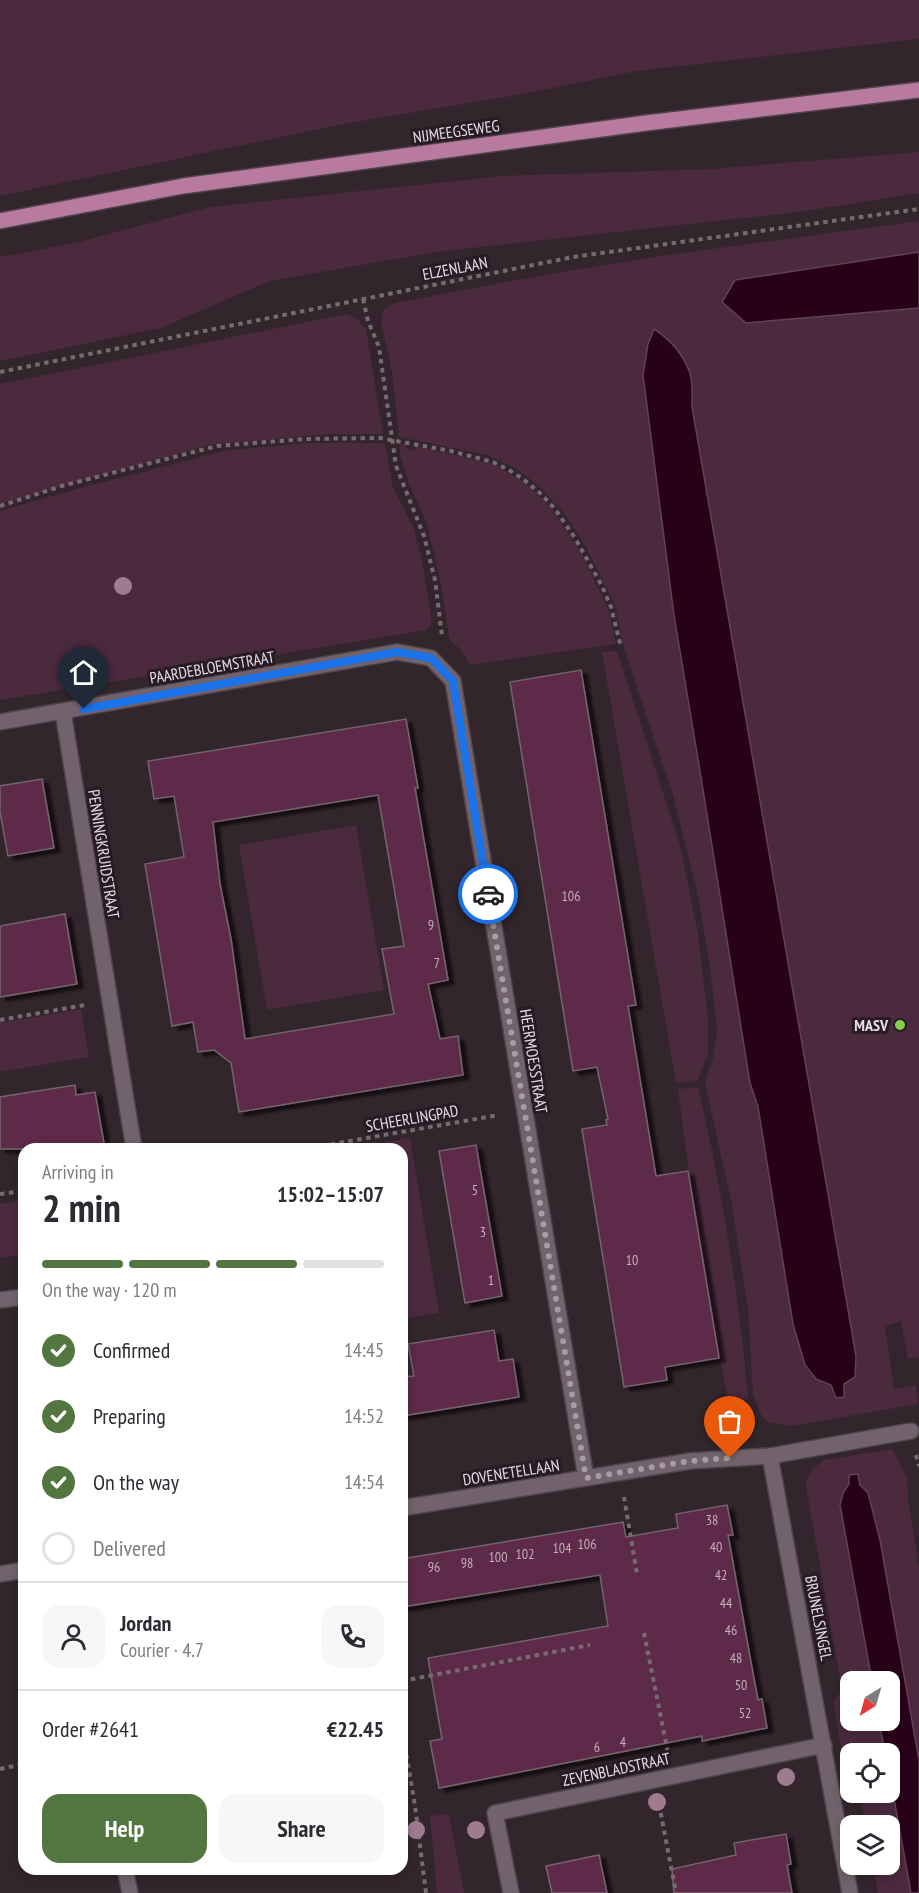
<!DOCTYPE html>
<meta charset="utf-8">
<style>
:root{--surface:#fff;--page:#f7f7f7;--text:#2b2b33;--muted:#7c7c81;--line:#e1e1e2;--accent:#53753f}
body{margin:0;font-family:"PT Sans Narrow",sans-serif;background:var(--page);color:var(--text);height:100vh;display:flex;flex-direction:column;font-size:22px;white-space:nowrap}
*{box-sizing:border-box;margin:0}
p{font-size:20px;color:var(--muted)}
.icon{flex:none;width:33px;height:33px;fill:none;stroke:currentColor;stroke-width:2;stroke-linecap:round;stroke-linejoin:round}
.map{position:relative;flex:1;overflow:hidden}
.details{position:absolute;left:18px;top:1143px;width:390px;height:732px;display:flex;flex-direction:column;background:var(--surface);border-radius:18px;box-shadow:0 3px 9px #0003}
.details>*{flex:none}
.needle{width:39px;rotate:217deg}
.buttons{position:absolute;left:840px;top:1671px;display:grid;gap:12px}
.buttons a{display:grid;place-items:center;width:60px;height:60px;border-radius:12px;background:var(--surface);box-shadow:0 3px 9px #0003;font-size:30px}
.pin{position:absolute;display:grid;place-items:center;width:51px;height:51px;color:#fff;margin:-62px -26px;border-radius:50% 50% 50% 0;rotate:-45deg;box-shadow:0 0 6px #0007}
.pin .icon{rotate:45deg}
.courier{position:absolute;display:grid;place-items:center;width:60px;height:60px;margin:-30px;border:4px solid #1a73e8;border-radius:50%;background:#fff;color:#222;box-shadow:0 2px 8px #0007}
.summary em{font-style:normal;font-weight:800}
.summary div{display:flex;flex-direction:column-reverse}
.summary{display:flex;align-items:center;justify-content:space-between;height:102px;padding:0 24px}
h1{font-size:39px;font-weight:800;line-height:45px}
.bar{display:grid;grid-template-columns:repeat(4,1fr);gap:9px 6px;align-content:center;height:72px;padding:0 24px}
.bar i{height:8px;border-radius:4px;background:var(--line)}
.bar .on{background:var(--accent)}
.bar p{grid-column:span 4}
.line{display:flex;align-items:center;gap:15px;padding:0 24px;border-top:2px solid var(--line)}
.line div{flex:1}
.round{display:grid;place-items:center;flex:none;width:63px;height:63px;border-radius:18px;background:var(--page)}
ol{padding:0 24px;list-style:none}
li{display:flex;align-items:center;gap:18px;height:66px}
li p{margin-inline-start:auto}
li .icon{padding:6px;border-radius:50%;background:var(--accent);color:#fff;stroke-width:4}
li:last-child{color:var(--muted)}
li i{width:33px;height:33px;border:3px solid var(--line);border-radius:50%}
.cta{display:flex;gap:12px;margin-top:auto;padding:12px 24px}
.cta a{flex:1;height:69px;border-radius:18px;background:var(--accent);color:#fff;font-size:24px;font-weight:800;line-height:69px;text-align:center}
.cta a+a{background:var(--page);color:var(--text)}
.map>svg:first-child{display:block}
.green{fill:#4b2a3e;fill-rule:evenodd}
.water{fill:#29001a;stroke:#624256;stroke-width:1.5}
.building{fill:#5d2949;stroke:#75646d;stroke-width:1.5;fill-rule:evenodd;filter:url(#shadow)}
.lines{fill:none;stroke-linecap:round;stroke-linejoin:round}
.minor-casing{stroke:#4f444a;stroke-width:18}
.major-casing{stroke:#4f444a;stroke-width:18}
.path{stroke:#776b71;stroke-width:4;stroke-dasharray:4.5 4.5;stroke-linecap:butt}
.minor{stroke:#72626b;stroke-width:15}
.major{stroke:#b87a9f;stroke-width:15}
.tree{fill:#9e7b8e}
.done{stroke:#a79ca2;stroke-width:6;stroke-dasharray:0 10.8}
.route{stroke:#1a73e8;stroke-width:8}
.poi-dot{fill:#84d04e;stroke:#281b23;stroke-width:2}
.labels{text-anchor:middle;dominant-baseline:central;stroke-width:6;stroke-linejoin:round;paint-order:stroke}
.number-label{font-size:14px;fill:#c4afbb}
.street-label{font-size:16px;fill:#e6dce1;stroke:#281b23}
.poi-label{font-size:16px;font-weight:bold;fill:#e6dce1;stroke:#281b23;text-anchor:end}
</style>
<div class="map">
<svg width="919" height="1893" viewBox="0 0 919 1893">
<defs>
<filter id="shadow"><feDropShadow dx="6" dy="4" stdDeviation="1.5" flood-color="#0009"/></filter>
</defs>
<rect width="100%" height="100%" fill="#33252c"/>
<!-- green -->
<g class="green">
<path d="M0,0h919v39l-283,32 -107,22 -186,31 -343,72z"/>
<path d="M919,152v41l-120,19 -363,40 -167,29 -108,47 -161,33v-104l79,-15 131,-35 293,-31 208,-7z"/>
<path d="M919,221v31l-184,28 11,43 173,-15v1049l-11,2 -7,-38 -16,5 9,63 22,-4 2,19 -127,22 -24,-4 -6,-7 -8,-21 -5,-84 -16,-105 -26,-117v-10l7,-20 4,-26 -7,-66 -13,-75 -24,-96 -50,-150 -8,-40 -29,-58 -23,-35 -22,-24 -24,-19 -30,-14 -88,-18 -7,-66 -11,-49 2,-12 11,-7 155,-29 118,-19zM665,335c24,28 25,35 27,72l164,949 -1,21 -11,7v13l-13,-12 -15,-6 -11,-14 -12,-41 -35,-217 -8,-24 -50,-312 -26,-156 -31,-240z"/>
<path d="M347,314l10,5 9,10 17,105h-51l-123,11 -209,59v-120z"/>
<path d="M305,443h80l8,45 20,38 9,36 9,52v10l-4,6 -427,70v-189l84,-24 140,-36z"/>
<path d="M400,444l6,1v3l9,3 1,-5 77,18 34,20 24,24 30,44 28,59 7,33 -146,21 -8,-14 -11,-10 -2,-4 -8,-53 -14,-60 -18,-40 -9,-30z"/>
<path d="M617,651l63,194 18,90 10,83v36l-11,27 -21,2 -74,-431z"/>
<path d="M356,825l28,165 -117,20 -28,-165z"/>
<path d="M81,1009l8,48 -89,15v-49z"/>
<path d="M698,1087c24,103 41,206 50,312l-19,4c-22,-103 -38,-209 -51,-314z"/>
<path d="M410,1138l29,175 -37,6v-170h-57z"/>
<path d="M24,1200v54l-24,4v-54z"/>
<path d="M892,1449l15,29 1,20 11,70v192l-39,-220 -12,-47 -19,-18v9l-6,9 -3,12 32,176 -22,1v38l29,1 6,32 -35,1v24l-4,-4 -13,-72 9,-12 -36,-204 2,-10 6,-8 10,-8z"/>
<path d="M890,1776l21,117h-33l-5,-28 17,-1v-38l-24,-1 -6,-32 30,-1z"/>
<path d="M449,1814l15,79h-27l-7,-77z"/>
</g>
<!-- water -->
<g class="water">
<path d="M919,252v56l-173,15 -24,-21 13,-22z"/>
<path d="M654,329c16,10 29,25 36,44 3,10 2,23 2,34l164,949 -1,21 -11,7v13l-8,1 -5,-13 -15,-6 -11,-14 -12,-41 -35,-217 -8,-24 -50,-312 -26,-156 -31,-240 5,-31z"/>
<path d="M858,1474l2,11 8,8 12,47 39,220v133h-8l-21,-117v-22l-5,-1 -6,-32 11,-1v-38l-18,-1 -32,-176 3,-12 6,-9v-9z"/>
</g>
<!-- building -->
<g class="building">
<path d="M581,670l55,335 -8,1 28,170 32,-5 31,187 -54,9 2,13 -43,7 -42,-258 25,-4 -1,-5 2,-1 -11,-52 -24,4 -63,-389z"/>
<path d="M406,719l12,69h-3l33,192 -20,4 12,55 18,-3 5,39 -224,37 -8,-49 -17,-13 -16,2 -5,-30 -21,4 -27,-162 39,-7 -10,-61 -20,3 -6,-38zM378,795l26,151 -22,3 12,65 -149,25 -14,-100 -11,-55 -7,-62z"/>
<path d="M42,779l12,69 -46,8 -8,-44v-26z"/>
<path d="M65,914l12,70 -77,13v-71z"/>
<path d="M75,1085l1,10 19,-3 10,57h-105v-52z"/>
<path d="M476,1145l26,151 -37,7 -26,-152z"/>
<path d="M494,1330l5,31 14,-2 6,38 -117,19v-39l12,-1 -6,-32z"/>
<path d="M727,1505l6,30h-5l20,111 10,54 4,-1 5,29 -65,13v-5l-263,52 -9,-47 12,-2 -14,-81 180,-32 -8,-51 -198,32v-48l221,-37 3,15 52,-9 -2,-14z"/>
<path d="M786,1834l5,30 -4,1 5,28h-118l-2,-24 64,-14 -2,-12z"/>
<path d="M599,1855l8,38h-55l-6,-27z"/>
</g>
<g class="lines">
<defs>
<g id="minor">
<path d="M63,712l71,437"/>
<path d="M0,722l397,-70 34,6 22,23 133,797"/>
<path d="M0,1300l24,-3"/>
<path d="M770,1456l80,437"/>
<path d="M402,1508l288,-47 80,-5 141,-25"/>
<path d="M0,1574l24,-4"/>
<path d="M125,1869l5,24"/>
<path d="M511,1893l-16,-80 329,-68"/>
</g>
<path id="major" d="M0,221l183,-35 463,-63 273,-33"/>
</defs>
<!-- minor casing -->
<use href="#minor" class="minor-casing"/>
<!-- major casing -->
<use href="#major" class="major-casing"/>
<!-- path -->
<g class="path">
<path d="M363,299l5,22 11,26 17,119 28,70 11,44 7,56"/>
<path d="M0,372l573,-115 346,-48"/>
<path d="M0,506l62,-20 155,-40 88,-7 75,-1 71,13 42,11 16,8 14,9 17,14 15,16 20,29 27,48 9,21 10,40"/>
<path d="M0,1020l85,-15"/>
<path d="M304,1149l195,-34"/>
<path d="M0,1194l24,-3"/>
<path d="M916,1455l3,11"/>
<path d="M624,1497l13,77"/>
<path d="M644,1633l24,120"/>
<path d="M402,1681l188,-36"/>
<path d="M402,1728l13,78 11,87"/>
<path d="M0,1769l24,-5"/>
<path d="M659,1804l17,89"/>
</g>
<!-- minor -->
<use href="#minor" class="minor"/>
<!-- major -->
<use href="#major" class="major"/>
</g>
<!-- trees -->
<g class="tree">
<circle cx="123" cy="586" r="9"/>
<circle cx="786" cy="1777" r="9"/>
<circle cx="657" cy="1802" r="9"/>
<circle cx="416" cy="1830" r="9"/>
<circle cx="476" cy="1830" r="9"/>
</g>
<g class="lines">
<!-- done -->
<path class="done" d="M488,894l98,584 104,-17 40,-3"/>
<!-- route -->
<path class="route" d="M84,709l313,-57 34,6 22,23 35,213"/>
</g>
<!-- markers -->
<circle class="poi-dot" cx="900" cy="1025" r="6"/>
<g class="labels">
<!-- number labels -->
<g class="number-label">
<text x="571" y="896">106</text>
<text x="431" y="925">9</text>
<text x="437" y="963">7</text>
<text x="475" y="1190">5</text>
<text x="483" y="1232">3</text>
<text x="632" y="1260">10</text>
<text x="491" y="1280">1</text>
<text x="712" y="1520">38</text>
<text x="587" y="1544">106</text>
<text x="716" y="1547">40</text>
<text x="562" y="1548">104</text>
<text x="525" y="1554">102</text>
<text x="498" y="1557">100</text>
<text x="467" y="1563">98</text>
<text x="434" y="1567">96</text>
<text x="721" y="1575">42</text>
<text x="726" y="1603">44</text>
<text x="731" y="1630">46</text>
<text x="736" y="1658">48</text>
<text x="741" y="1685">50</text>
<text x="745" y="1713">52</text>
<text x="623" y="1742">4</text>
<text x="597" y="1747">6</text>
</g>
<!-- street labels -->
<g class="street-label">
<text transform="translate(456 131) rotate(-8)">NIJMEEGSEWEG</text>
<text transform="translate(455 268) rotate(-11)">ELZENLAAN</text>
<text transform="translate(212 667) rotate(-10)">PAARDEBLOEMSTRAAT</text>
<text transform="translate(104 854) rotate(81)">PENNINGKRUIDSTRAAT</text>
<text transform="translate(534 1061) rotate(81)">HEERMOESSTRAAT</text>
<text transform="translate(412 1118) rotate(-10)">SCHEERLINGPAD</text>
<text transform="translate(511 1472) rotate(-9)">DOVENETELLAAN</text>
<text transform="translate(819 1618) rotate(79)">BRUNELSINGEL</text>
<text transform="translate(616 1769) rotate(-12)">ZEVENBLADSTRAAT</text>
</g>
<!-- poi labels -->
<g class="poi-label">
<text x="888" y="1025">MASV</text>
</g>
</g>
</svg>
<div class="buttons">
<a><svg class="needle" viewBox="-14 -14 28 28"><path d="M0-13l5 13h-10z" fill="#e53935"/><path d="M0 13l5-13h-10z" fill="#7c7c81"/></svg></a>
<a><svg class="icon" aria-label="locate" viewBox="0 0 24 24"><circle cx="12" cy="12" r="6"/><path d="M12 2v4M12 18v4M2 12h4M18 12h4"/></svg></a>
<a><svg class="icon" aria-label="layers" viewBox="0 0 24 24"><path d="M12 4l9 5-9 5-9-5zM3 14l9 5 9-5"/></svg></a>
</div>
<div class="pin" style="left:730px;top:1458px;background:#ea580c"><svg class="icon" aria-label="bag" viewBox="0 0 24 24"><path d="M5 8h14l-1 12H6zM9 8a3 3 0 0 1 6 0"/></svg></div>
<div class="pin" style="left:84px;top:709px;background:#1f2937"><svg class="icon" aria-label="home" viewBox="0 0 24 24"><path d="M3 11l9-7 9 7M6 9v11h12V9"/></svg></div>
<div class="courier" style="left:488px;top:894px"><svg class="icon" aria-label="car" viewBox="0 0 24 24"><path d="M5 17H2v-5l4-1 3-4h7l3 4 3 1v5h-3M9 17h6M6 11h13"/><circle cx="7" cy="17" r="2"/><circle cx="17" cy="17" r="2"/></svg></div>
<section class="details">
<div class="summary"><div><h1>2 min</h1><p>Arriving in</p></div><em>15:02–15:07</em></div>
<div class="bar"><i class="on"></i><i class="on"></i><i class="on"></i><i></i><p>On the way · 120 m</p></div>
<ol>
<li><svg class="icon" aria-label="check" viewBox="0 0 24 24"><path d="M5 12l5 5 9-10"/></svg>Confirmed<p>14:45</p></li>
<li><svg class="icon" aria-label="check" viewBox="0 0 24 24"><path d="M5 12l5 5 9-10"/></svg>Preparing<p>14:52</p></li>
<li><svg class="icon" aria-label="check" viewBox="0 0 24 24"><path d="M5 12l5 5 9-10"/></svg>On the way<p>14:54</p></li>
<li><i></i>Delivered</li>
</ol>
<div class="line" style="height:108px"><a class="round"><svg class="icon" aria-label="person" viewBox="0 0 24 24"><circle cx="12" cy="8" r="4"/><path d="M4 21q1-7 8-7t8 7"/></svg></a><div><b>Jordan</b><p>Courier · 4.7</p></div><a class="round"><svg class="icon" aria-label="phone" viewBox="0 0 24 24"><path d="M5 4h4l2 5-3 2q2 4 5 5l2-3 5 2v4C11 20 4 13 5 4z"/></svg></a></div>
<div class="line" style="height:78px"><div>Order #2641</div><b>€22.45</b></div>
<div class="cta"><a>Help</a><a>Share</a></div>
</section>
</div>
